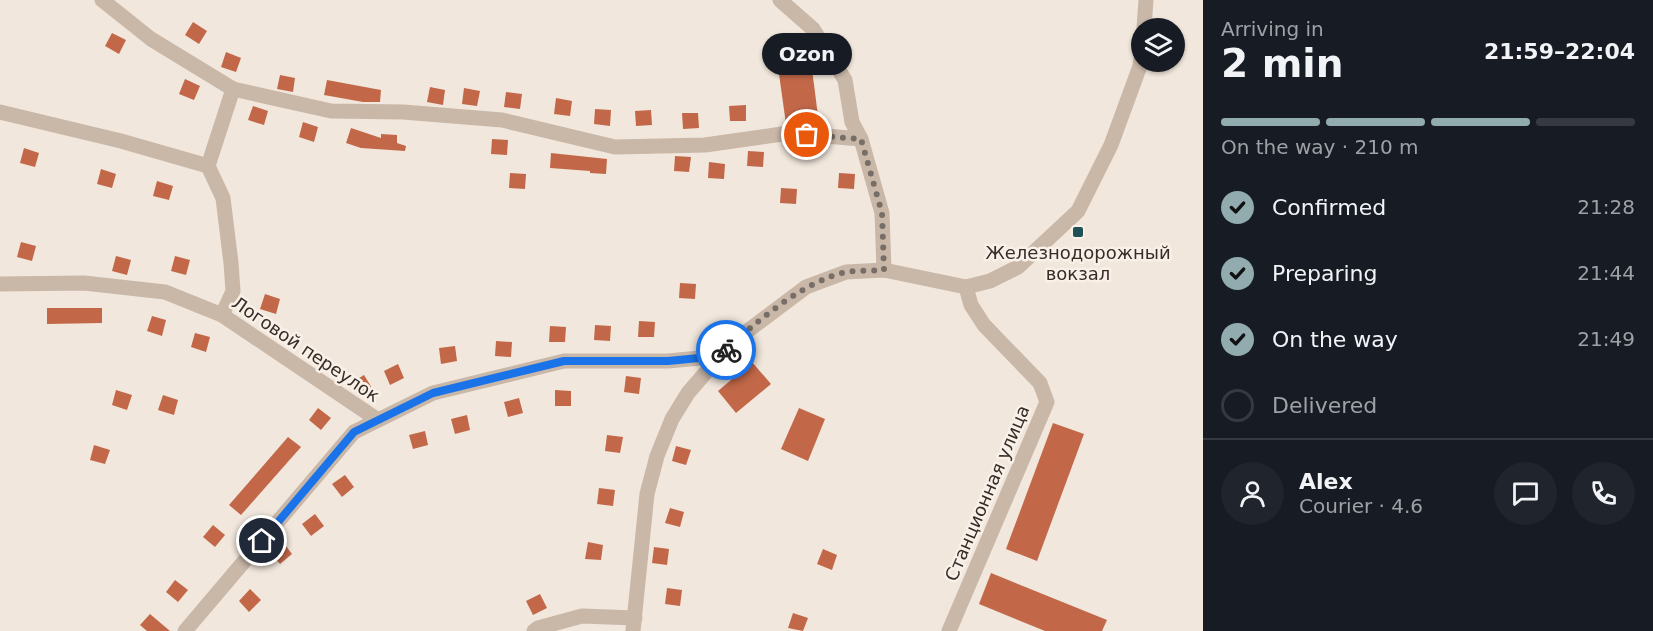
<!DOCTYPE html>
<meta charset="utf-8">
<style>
:root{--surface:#171b24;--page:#20242c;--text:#f1f3f6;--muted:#9ea1a6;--line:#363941;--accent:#92abae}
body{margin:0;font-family:"DejaVu Sans",sans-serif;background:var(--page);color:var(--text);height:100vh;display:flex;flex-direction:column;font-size:22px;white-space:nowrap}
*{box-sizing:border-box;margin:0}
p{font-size:20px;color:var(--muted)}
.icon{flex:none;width:33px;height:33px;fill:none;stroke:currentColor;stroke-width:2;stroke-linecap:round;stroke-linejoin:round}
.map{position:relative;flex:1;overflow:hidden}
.sheet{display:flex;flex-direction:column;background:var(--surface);width:450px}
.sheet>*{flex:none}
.buttons{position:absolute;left:1131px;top:18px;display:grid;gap:12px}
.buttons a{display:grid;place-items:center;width:54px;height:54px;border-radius:50%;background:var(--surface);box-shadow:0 2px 4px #0004;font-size:30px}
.pin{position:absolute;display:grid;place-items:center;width:51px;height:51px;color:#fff;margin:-26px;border:3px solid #fff;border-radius:50%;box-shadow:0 2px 6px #0007}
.courier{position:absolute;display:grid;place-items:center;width:60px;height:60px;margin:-30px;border:4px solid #1a73e8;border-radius:50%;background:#fff;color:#222;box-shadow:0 2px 8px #0007}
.bubble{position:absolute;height:42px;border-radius:21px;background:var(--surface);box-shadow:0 2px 4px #0004;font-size:20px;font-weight:600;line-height:42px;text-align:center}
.summary em{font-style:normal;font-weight:600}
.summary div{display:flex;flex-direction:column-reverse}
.summary{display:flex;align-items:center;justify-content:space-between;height:102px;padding:0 18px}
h1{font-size:39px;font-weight:600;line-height:45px}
.bar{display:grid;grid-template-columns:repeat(4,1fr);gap:9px 6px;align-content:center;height:72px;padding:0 18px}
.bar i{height:8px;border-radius:4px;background:var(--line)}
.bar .current{background:var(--accent)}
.bar p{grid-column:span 4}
.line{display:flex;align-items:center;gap:15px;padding:0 18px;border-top:2px solid var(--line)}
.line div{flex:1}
.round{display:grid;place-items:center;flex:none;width:63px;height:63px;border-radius:32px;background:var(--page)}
ol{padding:0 18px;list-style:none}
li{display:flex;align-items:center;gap:18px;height:66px}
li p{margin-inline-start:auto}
li .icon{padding:6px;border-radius:50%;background:var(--accent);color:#111;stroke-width:4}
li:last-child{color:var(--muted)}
li i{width:33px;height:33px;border:3px solid var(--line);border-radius:50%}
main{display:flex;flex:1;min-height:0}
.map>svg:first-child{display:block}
.building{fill:#c26849}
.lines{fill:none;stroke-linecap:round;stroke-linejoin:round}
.minor{stroke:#c9b7a8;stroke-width:15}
.done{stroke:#776e67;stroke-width:6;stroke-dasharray:0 10.8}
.route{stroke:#1a73e8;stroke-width:8}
.poi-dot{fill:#1f5256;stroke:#f9f1e8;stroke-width:2}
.labels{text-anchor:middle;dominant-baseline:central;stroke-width:5;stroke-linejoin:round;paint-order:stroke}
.poi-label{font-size:18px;fill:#362d28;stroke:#f9f1e8}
.street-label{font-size:18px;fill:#362d28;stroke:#f9f1e8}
</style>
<main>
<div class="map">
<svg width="1203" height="631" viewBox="0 0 1203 631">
<rect width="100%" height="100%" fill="#f1e7dc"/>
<!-- building -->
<g class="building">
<path d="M193,22l14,9 -8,13 -14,-9z"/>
<path d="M112,33l14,7 -7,14 -14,-8z"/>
<path d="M784,35l10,13 -12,10 -10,-13z"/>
<path d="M226,52l15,6 -5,14 -15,-5z"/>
<path d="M812,69l7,55h-33l-7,-50z"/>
<path d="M280,75l15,3 -2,14 -16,-3z"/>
<path d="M185,79l15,7 -6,14 -15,-6z"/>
<path d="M327,80l54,10 -1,12h-17l-39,-7z"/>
<path d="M430,87l15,3 -2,15 -16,-3z"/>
<path d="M464,88l16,3 -3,15 -15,-2z"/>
<path d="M506,92l16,2 -2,15 -16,-2z"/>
<path d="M556,98l16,3 -2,15 -16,-2z"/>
<path d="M746,105v16h-16l-1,-15z"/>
<path d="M253,106l15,5 -4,14 -16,-5z"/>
<path d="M595,109l16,1 -1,16 -16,-2z"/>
<path d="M651,110l1,15 -16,1 -1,-15z"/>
<path d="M682,113h16l1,15 -16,1z"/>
<path d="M303,122l15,5 -4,15 -15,-5z"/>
<path d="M351,128l30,10v-4l16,1v8l9,3 -1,5 -44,-3 -15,-5z"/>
<path d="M492,139l16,1 -1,15 -16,-1z"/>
<path d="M24,148l15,5 -4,14 -15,-4z"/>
<path d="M748,151l16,1 -1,15 -16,-1z"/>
<path d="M551,153l56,6 -1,15 -16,-1v-2l-40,-3z"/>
<path d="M675,156l16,1 -2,15 -15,-1z"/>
<path d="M709,162l16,2 -1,15 -16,-1z"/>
<path d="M101,169l15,5 -4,14 -15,-4z"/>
<path d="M510,173l16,1 -1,15 -16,-1z"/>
<path d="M839,173l16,1 -1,15 -16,-1z"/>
<path d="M157,181l16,5 -4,14 -16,-4z"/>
<path d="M781,188l16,1 -1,15 -16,-1z"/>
<path d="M21,242l15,4 -4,15 -15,-4z"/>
<path d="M116,256l15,4 -4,15 -15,-4z"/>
<path d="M175,256l15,4 -4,15 -15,-4z"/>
<path d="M680,283l16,1 -1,15 -16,-1z"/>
<path d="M265,294l15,5 -4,15 -16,-5z"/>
<path d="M47,308h55v15l-55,1z"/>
<path d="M152,316l14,4 -4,16 -15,-5z"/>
<path d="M639,321l16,1 -1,15h-16z"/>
<path d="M595,325l16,1 -1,15 -16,-1z"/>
<path d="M550,326l16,1 -1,15h-16z"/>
<path d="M195,333l15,4 -4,15 -15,-5z"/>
<path d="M496,341l16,1 -1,15 -16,-1z"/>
<path d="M455,346l2,15 -16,3 -2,-16z"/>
<path d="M752,362l19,22 -35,29 -18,-22z"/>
<path d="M398,364l6,14 -14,7 -6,-14z"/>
<path d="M364,375l8,13 -13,8 -8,-13z"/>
<path d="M626,376l15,2 -2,16 -15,-2z"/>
<path d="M116,390l16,5 -5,15 -15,-5z"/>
<path d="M555,390l16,1v15h-16z"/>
<path d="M163,395l15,5 -4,15 -16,-5z"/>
<path d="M519,398l4,15 -15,4 -4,-15z"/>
<path d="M318,408l13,10 -10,12 -12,-10z"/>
<path d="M799,408l26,11 -17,42 -27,-12z"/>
<path d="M467,415l3,15 -15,4 -4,-15z"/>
<path d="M1053,423l31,11 -47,127 -31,-12z"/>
<path d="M425,431l3,14 -15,4 -4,-14z"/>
<path d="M607,435l16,2 -3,16 -15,-2z"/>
<path d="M288,437l13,10 -60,68 -12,-10z"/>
<path d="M94,445l16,5 -5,14 -15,-4z"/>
<path d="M676,446l15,4 -5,15 -14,-4z"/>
<path d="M345,475l9,12 -12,10 -10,-13z"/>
<path d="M599,488l16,2 -2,16 -16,-2z"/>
<path d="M670,508l14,4 -4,15 -15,-4z"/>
<path d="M315,514l9,12 -13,10 -9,-12z"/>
<path d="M213,525l12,10 -10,12 -12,-10z"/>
<path d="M283,542l9,12 -12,10 -10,-12z"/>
<path d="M588,542l15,3 -2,15 -16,-1z"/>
<path d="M654,547l15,2 -2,16 -15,-2z"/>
<path d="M823,549l14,6 -5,15 -15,-6z"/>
<path d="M991,573l116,47 -5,11h-57l-66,-27z"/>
<path d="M175,580l13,10 -10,12 -12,-10z"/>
<path d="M667,588l15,2 -2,16 -15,-2z"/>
<path d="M250,589l11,11 -12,12 -10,-11z"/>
<path d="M540,594l7,14 -14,7 -7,-14z"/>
<path d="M793,613l15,5 -5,13 -15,-3z"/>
<path d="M150,614l20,17h-23l-7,-6z"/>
</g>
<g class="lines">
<!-- minor -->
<g class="minor">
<path d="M102,0l49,39 82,50 98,22 72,1 99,8 113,27 90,-2 84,-12 72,6"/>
<path d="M780,0l33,29 32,51 7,42 9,17 21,74 2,57"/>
<path d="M1144,28l2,-28"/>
<path d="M0,112l121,29 87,25"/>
<path d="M0,284l84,-1 81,9 57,23 156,105"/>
<path d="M222,315l11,-24 -2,-28 -8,-65 -15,-32 25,-77"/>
<path d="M185,631l169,-199 79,-39 131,-32h104l52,-5"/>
<path d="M534,631l4,-3 44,-12 53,2"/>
<path d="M633,631l14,-137 10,-38 15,-37 16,-26 32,-37 18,-18 68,-51 40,-15 38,-2 82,17 24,-6 28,-14 60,-56 33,-66 29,-79 2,-14"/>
<path d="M949,631l98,-229 -7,-19 -56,-58 -13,-20 -5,-18"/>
</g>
</g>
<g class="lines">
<!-- done -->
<path class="done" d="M726,350c29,-28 81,-71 121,-78 12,-2 25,-1 37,-2l-2,-57 -21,-74 -54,-4"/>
<!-- route -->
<path class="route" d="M262,541l92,-109 79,-39 131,-32h104l52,-5 6,-6"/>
</g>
<!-- markers -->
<rect class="poi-dot" x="1072" y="226" width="12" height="12" rx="3"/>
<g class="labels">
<!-- poi labels -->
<g class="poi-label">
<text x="1078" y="252">Железнодорожный<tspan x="1078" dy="21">вокзал</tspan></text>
</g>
<!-- street labels -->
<g class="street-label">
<text transform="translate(306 349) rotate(34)">Логовой переулок</text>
<text transform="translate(987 493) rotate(-67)">Станционная улица</text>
</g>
</g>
</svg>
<div class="buttons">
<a><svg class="icon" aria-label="layers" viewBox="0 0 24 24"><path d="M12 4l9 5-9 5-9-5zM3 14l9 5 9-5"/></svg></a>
</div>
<div class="pin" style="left:807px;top:135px;background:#ea580c"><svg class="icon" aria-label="bag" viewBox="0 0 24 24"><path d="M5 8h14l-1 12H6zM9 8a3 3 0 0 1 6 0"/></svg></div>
<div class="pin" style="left:262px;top:541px;background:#1f2937"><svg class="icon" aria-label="home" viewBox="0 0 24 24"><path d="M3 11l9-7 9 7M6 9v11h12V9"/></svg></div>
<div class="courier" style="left:726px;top:350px"><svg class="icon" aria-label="bike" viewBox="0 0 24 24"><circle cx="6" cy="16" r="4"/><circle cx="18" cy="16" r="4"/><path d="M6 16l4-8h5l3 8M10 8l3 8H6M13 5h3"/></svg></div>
<div class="bubble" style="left:762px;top:33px;width:90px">Ozon</div>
</div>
<section class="sheet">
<div class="summary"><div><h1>2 min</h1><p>Arriving in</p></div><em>21:59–22:04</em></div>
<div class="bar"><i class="current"></i><i class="current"></i><i class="current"></i><i></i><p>On the way · 210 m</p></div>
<ol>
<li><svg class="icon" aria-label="check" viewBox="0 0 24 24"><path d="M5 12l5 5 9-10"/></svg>Confirmed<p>21:28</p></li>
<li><svg class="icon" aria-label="check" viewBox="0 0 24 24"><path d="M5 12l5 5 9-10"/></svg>Preparing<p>21:44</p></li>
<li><svg class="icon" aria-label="check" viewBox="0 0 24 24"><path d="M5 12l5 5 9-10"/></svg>On the way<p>21:49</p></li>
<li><i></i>Delivered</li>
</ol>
<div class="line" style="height:108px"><a class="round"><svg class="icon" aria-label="person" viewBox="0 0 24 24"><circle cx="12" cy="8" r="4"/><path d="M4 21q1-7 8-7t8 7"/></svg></a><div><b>Alex</b><p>Courier · 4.6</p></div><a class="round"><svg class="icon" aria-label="chat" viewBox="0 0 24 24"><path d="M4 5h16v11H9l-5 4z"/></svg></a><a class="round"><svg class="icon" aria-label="phone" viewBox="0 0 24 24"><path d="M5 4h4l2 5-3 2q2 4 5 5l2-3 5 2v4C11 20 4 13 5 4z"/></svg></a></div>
</section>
</main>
